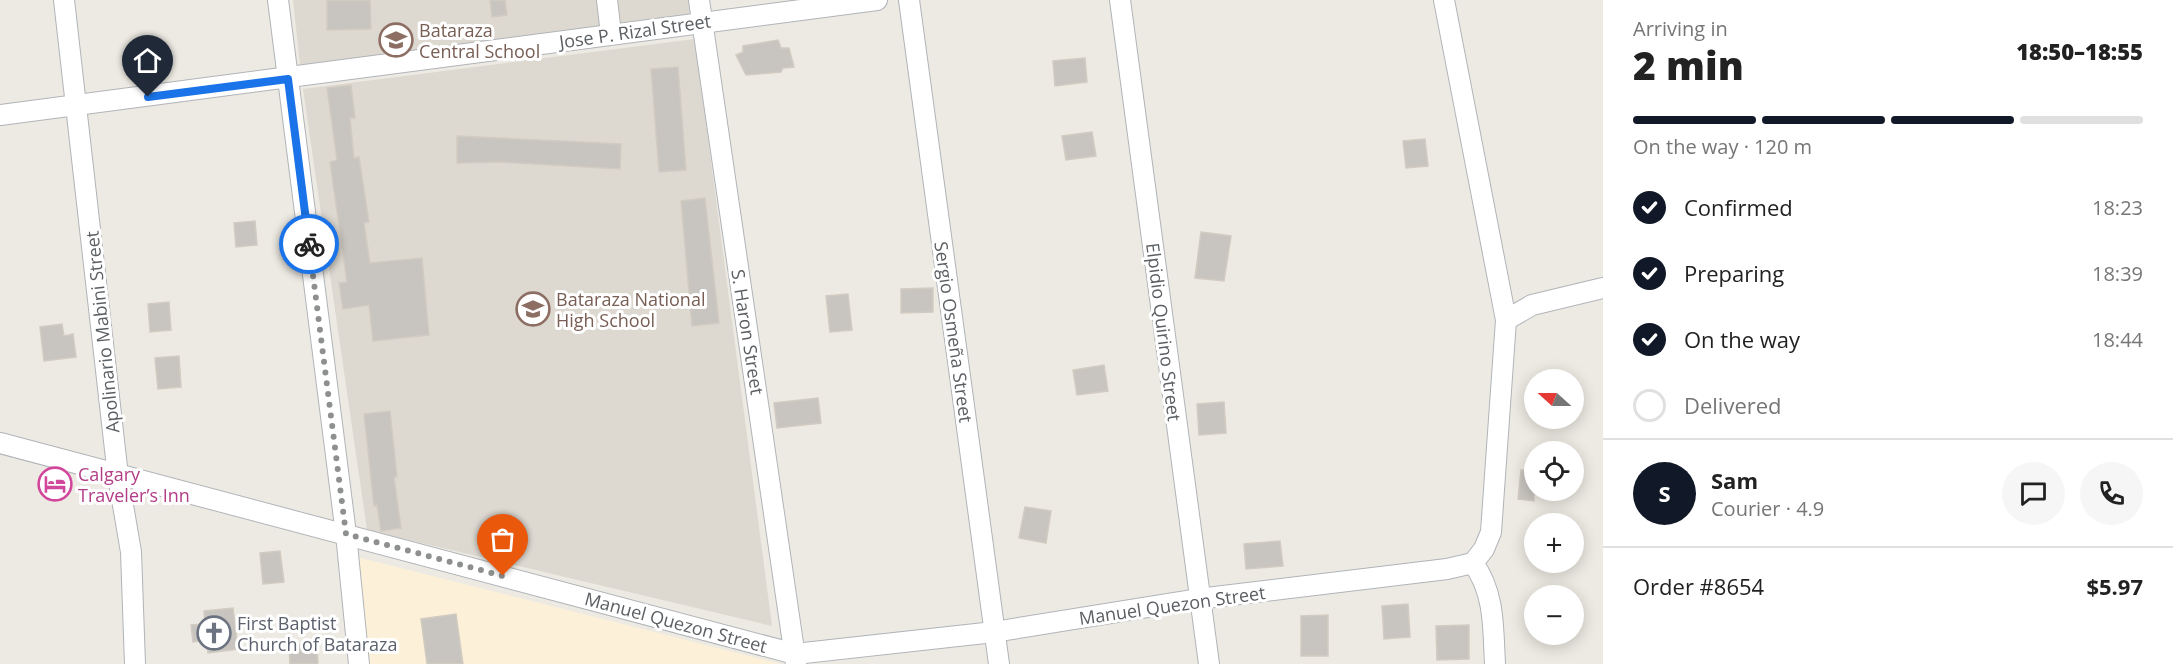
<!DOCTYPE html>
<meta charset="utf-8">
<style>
:root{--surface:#fff;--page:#f6f6f6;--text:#222;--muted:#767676;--line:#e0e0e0;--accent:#111827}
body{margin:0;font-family:"Open Sans",sans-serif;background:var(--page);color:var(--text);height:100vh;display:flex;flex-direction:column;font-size:22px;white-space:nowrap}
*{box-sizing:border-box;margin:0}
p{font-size:20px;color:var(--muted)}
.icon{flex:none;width:33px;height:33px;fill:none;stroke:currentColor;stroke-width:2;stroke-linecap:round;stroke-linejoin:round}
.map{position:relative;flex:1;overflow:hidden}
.side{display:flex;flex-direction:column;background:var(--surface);width:570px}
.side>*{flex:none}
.needle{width:39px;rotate:291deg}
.controls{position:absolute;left:1524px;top:369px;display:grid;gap:12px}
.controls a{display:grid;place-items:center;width:60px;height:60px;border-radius:50%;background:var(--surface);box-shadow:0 3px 15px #0003;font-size:30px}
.pin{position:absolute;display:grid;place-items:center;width:51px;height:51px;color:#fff;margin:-62px -26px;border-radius:50% 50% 50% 0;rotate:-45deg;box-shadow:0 0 6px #0007}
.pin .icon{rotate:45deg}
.courier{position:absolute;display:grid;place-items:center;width:60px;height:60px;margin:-30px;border:4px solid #1a73e8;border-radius:50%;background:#fff;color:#222;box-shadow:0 2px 8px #0007}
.summary em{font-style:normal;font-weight:800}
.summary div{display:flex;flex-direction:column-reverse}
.summary{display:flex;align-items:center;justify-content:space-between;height:102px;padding:0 30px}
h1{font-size:39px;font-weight:800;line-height:45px}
.bar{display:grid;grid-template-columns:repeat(4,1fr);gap:9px 6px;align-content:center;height:72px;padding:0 30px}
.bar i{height:8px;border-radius:4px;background:var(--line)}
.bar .selected{background:var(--accent)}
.bar p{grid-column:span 4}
.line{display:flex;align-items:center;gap:15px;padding:0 30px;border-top:2px solid var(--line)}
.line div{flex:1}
.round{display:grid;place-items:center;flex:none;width:63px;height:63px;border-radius:32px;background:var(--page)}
ol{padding:0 30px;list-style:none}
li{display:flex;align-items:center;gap:18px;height:66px}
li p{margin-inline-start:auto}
li .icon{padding:6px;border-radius:50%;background:var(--accent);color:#fff;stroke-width:4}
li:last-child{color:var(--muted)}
li i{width:33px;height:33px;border:3px solid var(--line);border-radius:50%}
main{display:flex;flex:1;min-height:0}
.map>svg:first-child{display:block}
.commercial{fill:#fcf1d8}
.education{fill:#ddd9d1}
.building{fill:#c8c5c0;stroke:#d2cbc1;stroke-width:1.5}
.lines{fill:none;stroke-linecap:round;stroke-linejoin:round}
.minor-casing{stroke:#b0b4b8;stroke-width:22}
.minor{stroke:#fff;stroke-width:20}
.done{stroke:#8e9090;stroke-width:6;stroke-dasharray:0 10.8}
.route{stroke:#1a73e8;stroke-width:8}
.labels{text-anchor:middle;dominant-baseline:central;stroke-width:6;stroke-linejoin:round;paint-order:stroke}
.education-label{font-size:18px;fill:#785e54;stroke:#fff;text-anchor:start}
.street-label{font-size:18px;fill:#5b5f63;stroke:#fff}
.hotel-label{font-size:18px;fill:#b23c85;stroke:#fff;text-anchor:start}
.worship-label{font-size:18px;fill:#5b616d;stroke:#fff;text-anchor:start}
</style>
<main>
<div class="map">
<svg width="1603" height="664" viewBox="0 0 1603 664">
<rect width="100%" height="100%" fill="#edeae3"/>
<!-- commercial -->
<path class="commercial" d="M357,557l424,107h-413z"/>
<!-- education -->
<g class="education">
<path d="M293,0h395l2,15 -390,50z"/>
<path d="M695,39l77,587 -405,-96 -64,-441z"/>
</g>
<!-- building -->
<g class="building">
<path d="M327,0h43l1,29 -44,1z"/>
<path d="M490,0h15l2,15 -15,2z"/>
<path d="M778,40l3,8h8l5,19 -11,1 -2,4 -35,3 -10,-20 7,-3v-6z"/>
<path d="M1085,58l2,24 -32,4 -2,-25z"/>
<path d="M678,67l8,103 -27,2 -8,-103z"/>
<path d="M351,85l4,33h-5l4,40 5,-1 10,65 -5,1 6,40 52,-5 7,77 -56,6 -4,-36 -26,4 -4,-26 8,-1 -17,-120 7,-2 -10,-72z"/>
<path d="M1092,132l4,24 -30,4 -4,-24z"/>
<path d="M457,136l164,8 -1,25 -120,-7 -43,1z"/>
<path d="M1425,139l3,27 -22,2 -3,-27z"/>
<path d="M705,198l14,125 -27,3 -11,-125z"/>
<path d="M255,221l2,24 -21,2 -2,-24z"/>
<path d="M1201,232l30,4 -7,45 -29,-3z"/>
<path d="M933,288v24l-32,1v-24z"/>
<path d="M848,294l4,36 -22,2 -4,-36z"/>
<path d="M169,302l2,28 -21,2 -2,-28z"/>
<path d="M62,324l2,12 9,-2 3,23 -32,4 -4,-34z"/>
<path d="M179,356l2,31 -23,2 -3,-31z"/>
<path d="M1104,365l4,26 -31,4 -4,-25z"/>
<path d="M818,398l3,25 -44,5 -3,-25z"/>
<path d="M1224,402l2,31 -27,2 -2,-31z"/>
<path d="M390,411l7,66h-3l7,51 -20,3 -4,-26 -3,1 -10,-92z"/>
<path d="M1521,470l13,1v30l-16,-2z"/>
<path d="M1025,507l26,4 -5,32 -27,-5z"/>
<path d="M1280,541l3,25 -37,3 -2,-25z"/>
<path d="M280,551l4,31 -21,2 -3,-31z"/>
<path d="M1408,604l2,33 -26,2 -2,-33z"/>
<path d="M233,608l5,41 -30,4 -1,-13 -14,2 -2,-17 14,-1 -1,-13z"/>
<path d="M456,614l7,50h-36l-6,-45z"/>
<path d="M1328,615v41h-27v-40z"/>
<path d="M1469,625v34l-32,1 -1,-34z"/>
<path d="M317,644l1,20h-28l-1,-19z"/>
</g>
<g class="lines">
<defs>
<g id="minor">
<path d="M64,0l54,476 13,76 4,112"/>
<path d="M278,0l68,534 13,130"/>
<path d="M607,0l4,34"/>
<path d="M699,0l97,664"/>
<path d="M909,0l90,664"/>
<path d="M1120,0l89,664"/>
<path d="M1444,0l62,320 -15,212 -7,17 -11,14"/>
<path d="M0,115l877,-115"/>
<path d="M1506,320l26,-15 71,-17"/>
<path d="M0,443l795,211 199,-22 204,-33 249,-30 26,-6"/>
<path d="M1473,563c22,30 20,65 22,101"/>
</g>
</defs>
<!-- minor casing -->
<use href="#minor" class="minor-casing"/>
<!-- minor -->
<use href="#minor" class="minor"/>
</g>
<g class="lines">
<!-- done -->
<path class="done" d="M309,244l37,290 157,42"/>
<!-- route -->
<path class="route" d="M148,97l140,-18 21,165"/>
</g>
<!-- icons -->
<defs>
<symbol id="school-ring" viewBox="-11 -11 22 22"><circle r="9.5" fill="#fff" stroke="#8d6e63" stroke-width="1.5"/><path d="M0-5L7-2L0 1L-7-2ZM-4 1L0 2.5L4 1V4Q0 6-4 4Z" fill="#8d6e63"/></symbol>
<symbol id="hotel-ring" viewBox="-11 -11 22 22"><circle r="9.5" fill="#fff" stroke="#d1479c" stroke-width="1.5"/><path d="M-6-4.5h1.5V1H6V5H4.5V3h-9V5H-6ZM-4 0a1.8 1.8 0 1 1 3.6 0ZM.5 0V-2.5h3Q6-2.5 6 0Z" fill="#d1479c"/></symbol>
<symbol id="church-ring" viewBox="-11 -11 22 22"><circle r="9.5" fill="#fff" stroke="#6b7280" stroke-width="1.5"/><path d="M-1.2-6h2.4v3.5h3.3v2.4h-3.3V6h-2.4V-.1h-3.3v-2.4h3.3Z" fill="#6b7280"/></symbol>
</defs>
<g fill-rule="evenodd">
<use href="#school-ring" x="377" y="21" width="38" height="38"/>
<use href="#school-ring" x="514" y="290" width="38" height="38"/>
<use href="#hotel-ring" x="36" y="465" width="38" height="38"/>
<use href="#church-ring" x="195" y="614" width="38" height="38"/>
</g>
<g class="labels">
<!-- education labels -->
<g class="education-label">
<text x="419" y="30">Bataraza<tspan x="419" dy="21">Central School</tspan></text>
<text x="556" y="299">Bataraza National<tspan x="556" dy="21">High School</tspan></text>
</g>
<!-- street labels -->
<g class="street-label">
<text transform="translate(635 31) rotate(-8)">Jose P. Rizal Street</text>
<text transform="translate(102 332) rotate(-96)">Apolinario Mabini Street</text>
<text transform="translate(748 332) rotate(81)">S. Haron Street</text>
<text transform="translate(954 332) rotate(82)">Sergio Osmeña Street</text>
<text transform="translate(1164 332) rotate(83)">Elpidio Quirino Street</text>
<text transform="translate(1172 605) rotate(-8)">Manuel Quezon Street</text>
<text transform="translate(676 622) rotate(15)">Manuel Quezon Street</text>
</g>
<!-- hotel labels -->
<g class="hotel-label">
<text x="78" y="474">Calgary<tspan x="78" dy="21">Traveler’s Inn</tspan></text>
</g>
<!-- worship labels -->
<g class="worship-label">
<text x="237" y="623">First Baptist<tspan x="237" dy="21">Church of Bataraza</tspan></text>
</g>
</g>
</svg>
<div class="controls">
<a><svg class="needle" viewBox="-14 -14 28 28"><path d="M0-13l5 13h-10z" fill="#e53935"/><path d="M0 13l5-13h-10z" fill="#767676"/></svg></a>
<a><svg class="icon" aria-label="locate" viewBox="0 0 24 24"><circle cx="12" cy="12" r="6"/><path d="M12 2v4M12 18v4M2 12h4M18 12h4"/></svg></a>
<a>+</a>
<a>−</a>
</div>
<div class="pin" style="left:503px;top:576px;background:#ea580c"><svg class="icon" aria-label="bag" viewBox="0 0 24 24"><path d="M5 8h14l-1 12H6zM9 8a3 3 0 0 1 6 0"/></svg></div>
<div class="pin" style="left:148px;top:97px;background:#1f2937"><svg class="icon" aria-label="home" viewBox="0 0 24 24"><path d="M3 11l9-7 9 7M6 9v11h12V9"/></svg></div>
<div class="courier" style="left:309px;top:244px"><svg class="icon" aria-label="bike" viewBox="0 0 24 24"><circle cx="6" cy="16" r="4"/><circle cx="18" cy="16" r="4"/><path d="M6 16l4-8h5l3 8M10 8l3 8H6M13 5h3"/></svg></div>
</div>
<section class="side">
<div class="summary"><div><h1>2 min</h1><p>Arriving in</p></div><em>18:50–18:55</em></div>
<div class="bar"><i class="selected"></i><i class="selected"></i><i class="selected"></i><i></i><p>On the way · 120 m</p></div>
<ol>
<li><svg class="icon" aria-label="check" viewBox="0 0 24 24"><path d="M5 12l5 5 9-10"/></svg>Confirmed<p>18:23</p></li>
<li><svg class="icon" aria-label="check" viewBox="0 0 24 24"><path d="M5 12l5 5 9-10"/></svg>Preparing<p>18:39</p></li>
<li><svg class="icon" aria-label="check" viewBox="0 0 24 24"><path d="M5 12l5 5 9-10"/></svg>On the way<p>18:44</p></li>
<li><i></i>Delivered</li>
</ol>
<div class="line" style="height:108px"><b class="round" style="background:var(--accent);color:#fff">S</b><div><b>Sam</b><p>Courier · 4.9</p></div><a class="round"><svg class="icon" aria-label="chat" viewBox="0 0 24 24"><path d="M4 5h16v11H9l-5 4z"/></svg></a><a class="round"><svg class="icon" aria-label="phone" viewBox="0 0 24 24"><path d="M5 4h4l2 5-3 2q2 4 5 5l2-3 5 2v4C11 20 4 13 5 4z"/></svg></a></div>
<div class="line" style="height:78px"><div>Order #8654</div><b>$5.97</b></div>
</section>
</main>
